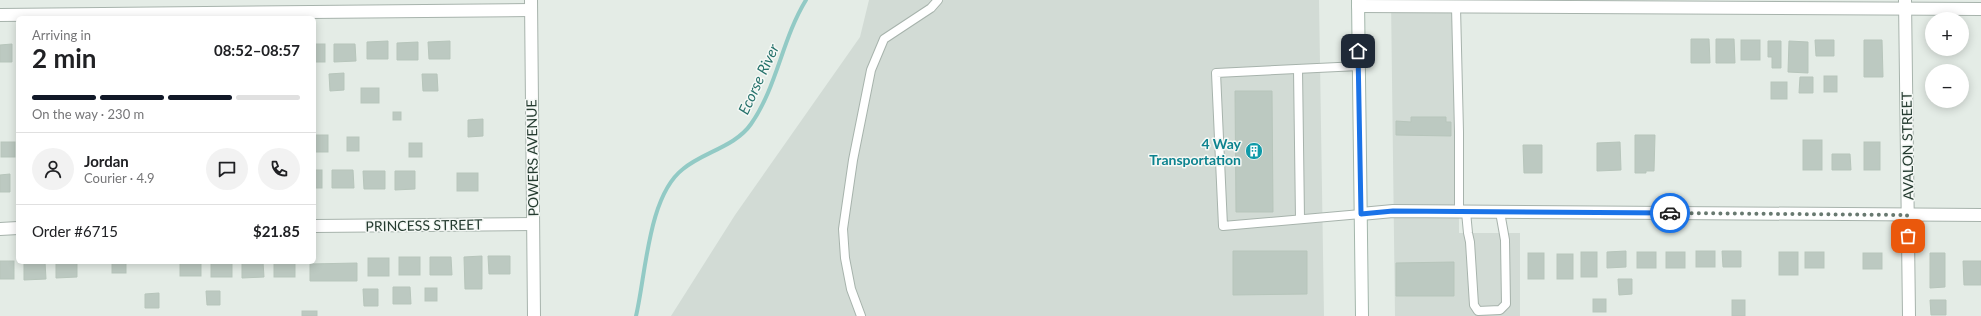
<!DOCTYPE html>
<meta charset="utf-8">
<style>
:root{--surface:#fff;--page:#f2f2f2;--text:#202124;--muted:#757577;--line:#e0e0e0;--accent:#111827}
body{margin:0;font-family:Lato,sans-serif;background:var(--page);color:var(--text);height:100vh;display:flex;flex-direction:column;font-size:15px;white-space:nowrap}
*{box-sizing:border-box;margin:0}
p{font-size:13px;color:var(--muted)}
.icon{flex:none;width:22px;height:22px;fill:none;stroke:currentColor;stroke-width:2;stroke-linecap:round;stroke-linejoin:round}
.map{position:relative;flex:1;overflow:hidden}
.details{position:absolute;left:16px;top:16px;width:300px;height:248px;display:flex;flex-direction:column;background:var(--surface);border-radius:6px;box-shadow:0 2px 10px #0003}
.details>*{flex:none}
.fabs{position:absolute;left:1925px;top:12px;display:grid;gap:8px}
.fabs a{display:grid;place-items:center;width:44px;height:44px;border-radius:50%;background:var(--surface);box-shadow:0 2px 10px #0003;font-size:20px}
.pin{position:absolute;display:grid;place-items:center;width:34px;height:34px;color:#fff;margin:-17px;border-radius:8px;box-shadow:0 2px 6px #0006}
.courier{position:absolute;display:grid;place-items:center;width:40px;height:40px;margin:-20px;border:3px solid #1a73e8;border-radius:50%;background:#fff;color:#222;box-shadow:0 1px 5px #0007}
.headline em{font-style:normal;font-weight:700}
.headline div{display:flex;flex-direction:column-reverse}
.headline{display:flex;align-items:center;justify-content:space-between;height:68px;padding:0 16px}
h1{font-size:26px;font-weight:700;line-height:30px}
.bar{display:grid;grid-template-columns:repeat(4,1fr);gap:6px 4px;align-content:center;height:48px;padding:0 16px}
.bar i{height:5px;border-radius:3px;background:var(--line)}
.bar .selected{background:var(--accent)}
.bar p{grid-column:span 4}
.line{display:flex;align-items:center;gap:10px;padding:0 16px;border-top:1px solid var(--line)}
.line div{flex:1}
.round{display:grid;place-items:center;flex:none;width:42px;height:42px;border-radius:21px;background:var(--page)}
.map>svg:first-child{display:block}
.built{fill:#d2dbd5}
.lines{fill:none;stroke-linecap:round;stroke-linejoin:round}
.stream{stroke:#92cac5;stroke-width:4}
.building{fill:#bcc9c1;stroke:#b7c5bb}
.service-casing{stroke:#a7b3ac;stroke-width:10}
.minor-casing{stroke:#a7b3ac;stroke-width:14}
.secondary-casing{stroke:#a3b6ab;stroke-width:14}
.service{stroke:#fff;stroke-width:8}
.minor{stroke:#fff;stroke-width:12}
.secondary{stroke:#fff;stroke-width:12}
.done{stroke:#687970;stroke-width:4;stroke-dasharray:0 7.2}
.route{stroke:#1a73e8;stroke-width:5}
.labels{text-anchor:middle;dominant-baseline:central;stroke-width:3;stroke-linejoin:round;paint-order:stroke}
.culture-label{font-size:14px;font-weight:bold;fill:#0d838f;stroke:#f4f8f5;text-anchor:end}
.street-label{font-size:14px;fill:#253b30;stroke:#f4f8f5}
.water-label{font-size:15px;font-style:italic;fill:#25716a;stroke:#f4f8f5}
</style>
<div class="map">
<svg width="1981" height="316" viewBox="0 0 1981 316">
<rect width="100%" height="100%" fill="#e4ece6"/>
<!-- built -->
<g class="built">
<path d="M869,0h450l5,316h-653l64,-101 125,-178z"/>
<path d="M1391,0h67l1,233h61v83h-125z"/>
</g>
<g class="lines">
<!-- stream -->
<path class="stream" d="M636,316c10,-42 12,-120 47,-147 20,-17 52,-22 68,-45 26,-37 31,-85 55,-124"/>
</g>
<!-- building -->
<g class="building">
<path d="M1691,39h18l1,24h-19z"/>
<path d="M1716,39h18l1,24h-19z"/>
<rect x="1741" y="40" width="19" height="20"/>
<path d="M1815,40h19v16h-18z"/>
<path d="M1864,40h18l1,37h-19z"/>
<path d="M388,41v18h-21v-17z"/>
<path d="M450,41v18h-21l-1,-17z"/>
<path d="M1768,41h13v27h-9v-11h-4z"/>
<path d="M1789,41l19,1v31l-20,-1z"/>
<path d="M418,42v18h-21v-17z"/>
<path d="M12,44v18h-12v-17z"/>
<rect x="314" y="44" width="11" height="18"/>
<path d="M334,44h21l1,17 -22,1z"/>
<path d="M344,73v17l-14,1 -1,-17z"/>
<path d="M422,74h15l1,17h-15z"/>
<rect x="1824" y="76" width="13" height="16"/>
<rect x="17" y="77" width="1" height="14"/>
<path d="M1800,77h13v16h-14z"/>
<rect x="1771" y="82" width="16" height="17"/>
<rect x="361" y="88" width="18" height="15"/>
<path d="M1235,91h37l1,121h-37z"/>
<rect x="393" y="112" width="8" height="8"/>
<path d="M1411,117h35v5h5v14l-55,-1v-14l15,1z"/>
<path d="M483,119v17l-15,1v-17z"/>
<rect x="314" y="135" width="14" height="17"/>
<path d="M1635,135h20l-1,36h-8v2h-11z"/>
<rect x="347" y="137" width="12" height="14"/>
<rect x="1803" y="140" width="19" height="30"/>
<rect x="1" y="142" width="14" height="15"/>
<path d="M1620,142l1,28 -24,1v-28z"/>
<rect x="1864" y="142" width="16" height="28"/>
<rect x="409" y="143" width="13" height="14"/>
<path d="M1523,145h19v28h-18z"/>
<path d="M1832,154h18l1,16h-19z"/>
<rect x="314" y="170" width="8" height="18"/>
<path d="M332,170h21l1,18h-22z"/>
<path d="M363,171h22v18h-21z"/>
<path d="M395,171h20v18l-20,1z"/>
<rect x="457" y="173" width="21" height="18"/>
<path d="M10,174v18h-10v-17z"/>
<path d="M1233,251h74v43l-74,1z"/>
<path d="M1626,251v16l-19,1v-16z"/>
<rect x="1696" y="251" width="19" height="16"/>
<path d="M1722,251h19v16h-18z"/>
<rect x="1581" y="252" width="16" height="25"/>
<rect x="1637" y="252" width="19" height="16"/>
<rect x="1666" y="252" width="19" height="16"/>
<rect x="1779" y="252" width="19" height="23"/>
<rect x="1805" y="252" width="19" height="16"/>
<rect x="1528" y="253" width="16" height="26"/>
<rect x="1863" y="253" width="19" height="16"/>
<path d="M1930,253h15v34l-15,1z"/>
<rect x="1557" y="254" width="16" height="25"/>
<path d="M482,256v33h-17l-1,-32z"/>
<path d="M488,256h22v18h-21z"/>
<rect x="399" y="257" width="21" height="18"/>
<path d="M430,257h21l1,18h-22z"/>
<rect x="368" y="258" width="21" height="18"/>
<rect x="0" y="261" width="14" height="18"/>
<path d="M1963,261h18v24h-17z"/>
<path d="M24,262h21l1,17 -22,1z"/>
<path d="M56,262h21v15l-21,1z"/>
<rect x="112" y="262" width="14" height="11"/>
<rect x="180" y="262" width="21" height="14"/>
<rect x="211" y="262" width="21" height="15"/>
<path d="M242,262h21l1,15 -22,1z"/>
<rect x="274" y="262" width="21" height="15"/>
<path d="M1454,262v34h-58v-33z"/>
<path d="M357,263v18h-47v-17z"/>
<path d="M1618,279h14v15l-13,1z"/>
<path d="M393,287h17l1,17h-18z"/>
<rect x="425" y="288" width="12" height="13"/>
<path d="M363,289h15v17h-14z"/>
<path d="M206,291h14v14h-13z"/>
<path d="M159,293v15h-14v-14z"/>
<rect x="1593" y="299" width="13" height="13"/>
<rect x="1732" y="300" width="13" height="16"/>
<path d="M1930,300h16v15h-15z"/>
<rect x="302" y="311" width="15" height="5"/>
</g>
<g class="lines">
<defs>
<g id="service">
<path d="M1456,7l3,125v80"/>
<path d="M1359,66l-143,7 7,153 138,-12"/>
<path d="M1298,69l2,150"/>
<path d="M1466,212l2,21 2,9 4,63 4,6 22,-1 6,-6 -1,-64 -5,-28"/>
<path d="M861,316l-10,-27 -6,-31 -2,-29 10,-69 18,-90 13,-31 47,-31 7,-8"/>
</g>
<g id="minor">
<path d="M531,0l3,316"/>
<path d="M1905,0l4,316"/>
<path d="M1358,6l623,3"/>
<path d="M0,15l531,-5"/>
<path d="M1361,214l32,-3 588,4"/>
<path d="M314,226l219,-2"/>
<path d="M0,229l18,-1"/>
</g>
<path id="secondary" d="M1358,0l4,316"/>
</defs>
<!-- service casing -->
<use href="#service" class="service-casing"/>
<!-- minor casing -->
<use href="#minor" class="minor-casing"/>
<!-- secondary casing -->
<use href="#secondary" class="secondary-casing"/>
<!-- service -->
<use href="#service" class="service"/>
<!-- minor -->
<use href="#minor" class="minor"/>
<!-- secondary -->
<use href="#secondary" class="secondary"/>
</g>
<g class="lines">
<!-- done -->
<path class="done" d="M1670,213l237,2 1,21"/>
<!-- route -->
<path class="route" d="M1358,51l3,163 32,-3 277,2"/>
</g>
<!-- icons -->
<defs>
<symbol id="building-disc" viewBox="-11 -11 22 22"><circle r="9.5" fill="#0f9aa8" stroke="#f4f8f5"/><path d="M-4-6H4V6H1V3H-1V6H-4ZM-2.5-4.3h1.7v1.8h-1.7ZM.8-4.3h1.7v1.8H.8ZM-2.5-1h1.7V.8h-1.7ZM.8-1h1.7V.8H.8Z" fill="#fff"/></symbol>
</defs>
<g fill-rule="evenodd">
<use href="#building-disc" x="1244" y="141" width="20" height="20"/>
</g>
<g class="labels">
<!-- culture labels -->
<g class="culture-label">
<text x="1241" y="143">4 Way<tspan x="1241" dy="16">Transportation</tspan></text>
</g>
<!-- street labels -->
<g class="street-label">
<text transform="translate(1907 146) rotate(-91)">AVALON STREET</text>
<text transform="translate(532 158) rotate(-91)">POWERS AVENUE</text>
<text transform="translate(424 225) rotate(-1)">PRINCESS STREET</text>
</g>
<!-- water labels -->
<g class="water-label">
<text transform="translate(758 79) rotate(-65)">Ecorse River</text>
</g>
</g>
</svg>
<div class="fabs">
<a>+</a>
<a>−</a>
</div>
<div class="pin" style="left:1908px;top:236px;background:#ea580c"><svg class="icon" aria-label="bag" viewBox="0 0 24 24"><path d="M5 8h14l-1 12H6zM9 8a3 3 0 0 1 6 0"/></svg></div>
<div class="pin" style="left:1358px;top:51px;background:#1f2937"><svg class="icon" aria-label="home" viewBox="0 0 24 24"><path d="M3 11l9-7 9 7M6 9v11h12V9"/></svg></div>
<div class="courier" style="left:1670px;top:213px"><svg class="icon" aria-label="car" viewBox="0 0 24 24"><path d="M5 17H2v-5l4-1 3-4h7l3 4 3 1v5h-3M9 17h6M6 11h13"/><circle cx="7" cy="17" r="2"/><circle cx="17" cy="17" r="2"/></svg></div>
<section class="details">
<div class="headline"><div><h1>2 min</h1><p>Arriving in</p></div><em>08:52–08:57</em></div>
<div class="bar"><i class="selected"></i><i class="selected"></i><i class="selected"></i><i></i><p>On the way · 230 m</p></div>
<div class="line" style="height:72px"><a class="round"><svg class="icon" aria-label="person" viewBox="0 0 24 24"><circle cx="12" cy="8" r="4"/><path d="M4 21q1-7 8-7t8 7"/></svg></a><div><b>Jordan</b><p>Courier · 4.9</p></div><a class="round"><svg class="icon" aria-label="chat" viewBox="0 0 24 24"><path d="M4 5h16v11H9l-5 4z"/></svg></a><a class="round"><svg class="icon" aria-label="phone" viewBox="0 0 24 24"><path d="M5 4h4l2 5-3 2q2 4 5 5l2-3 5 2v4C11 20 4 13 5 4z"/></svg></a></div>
<div class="line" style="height:52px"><div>Order #6715</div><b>$21.85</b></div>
</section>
</div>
